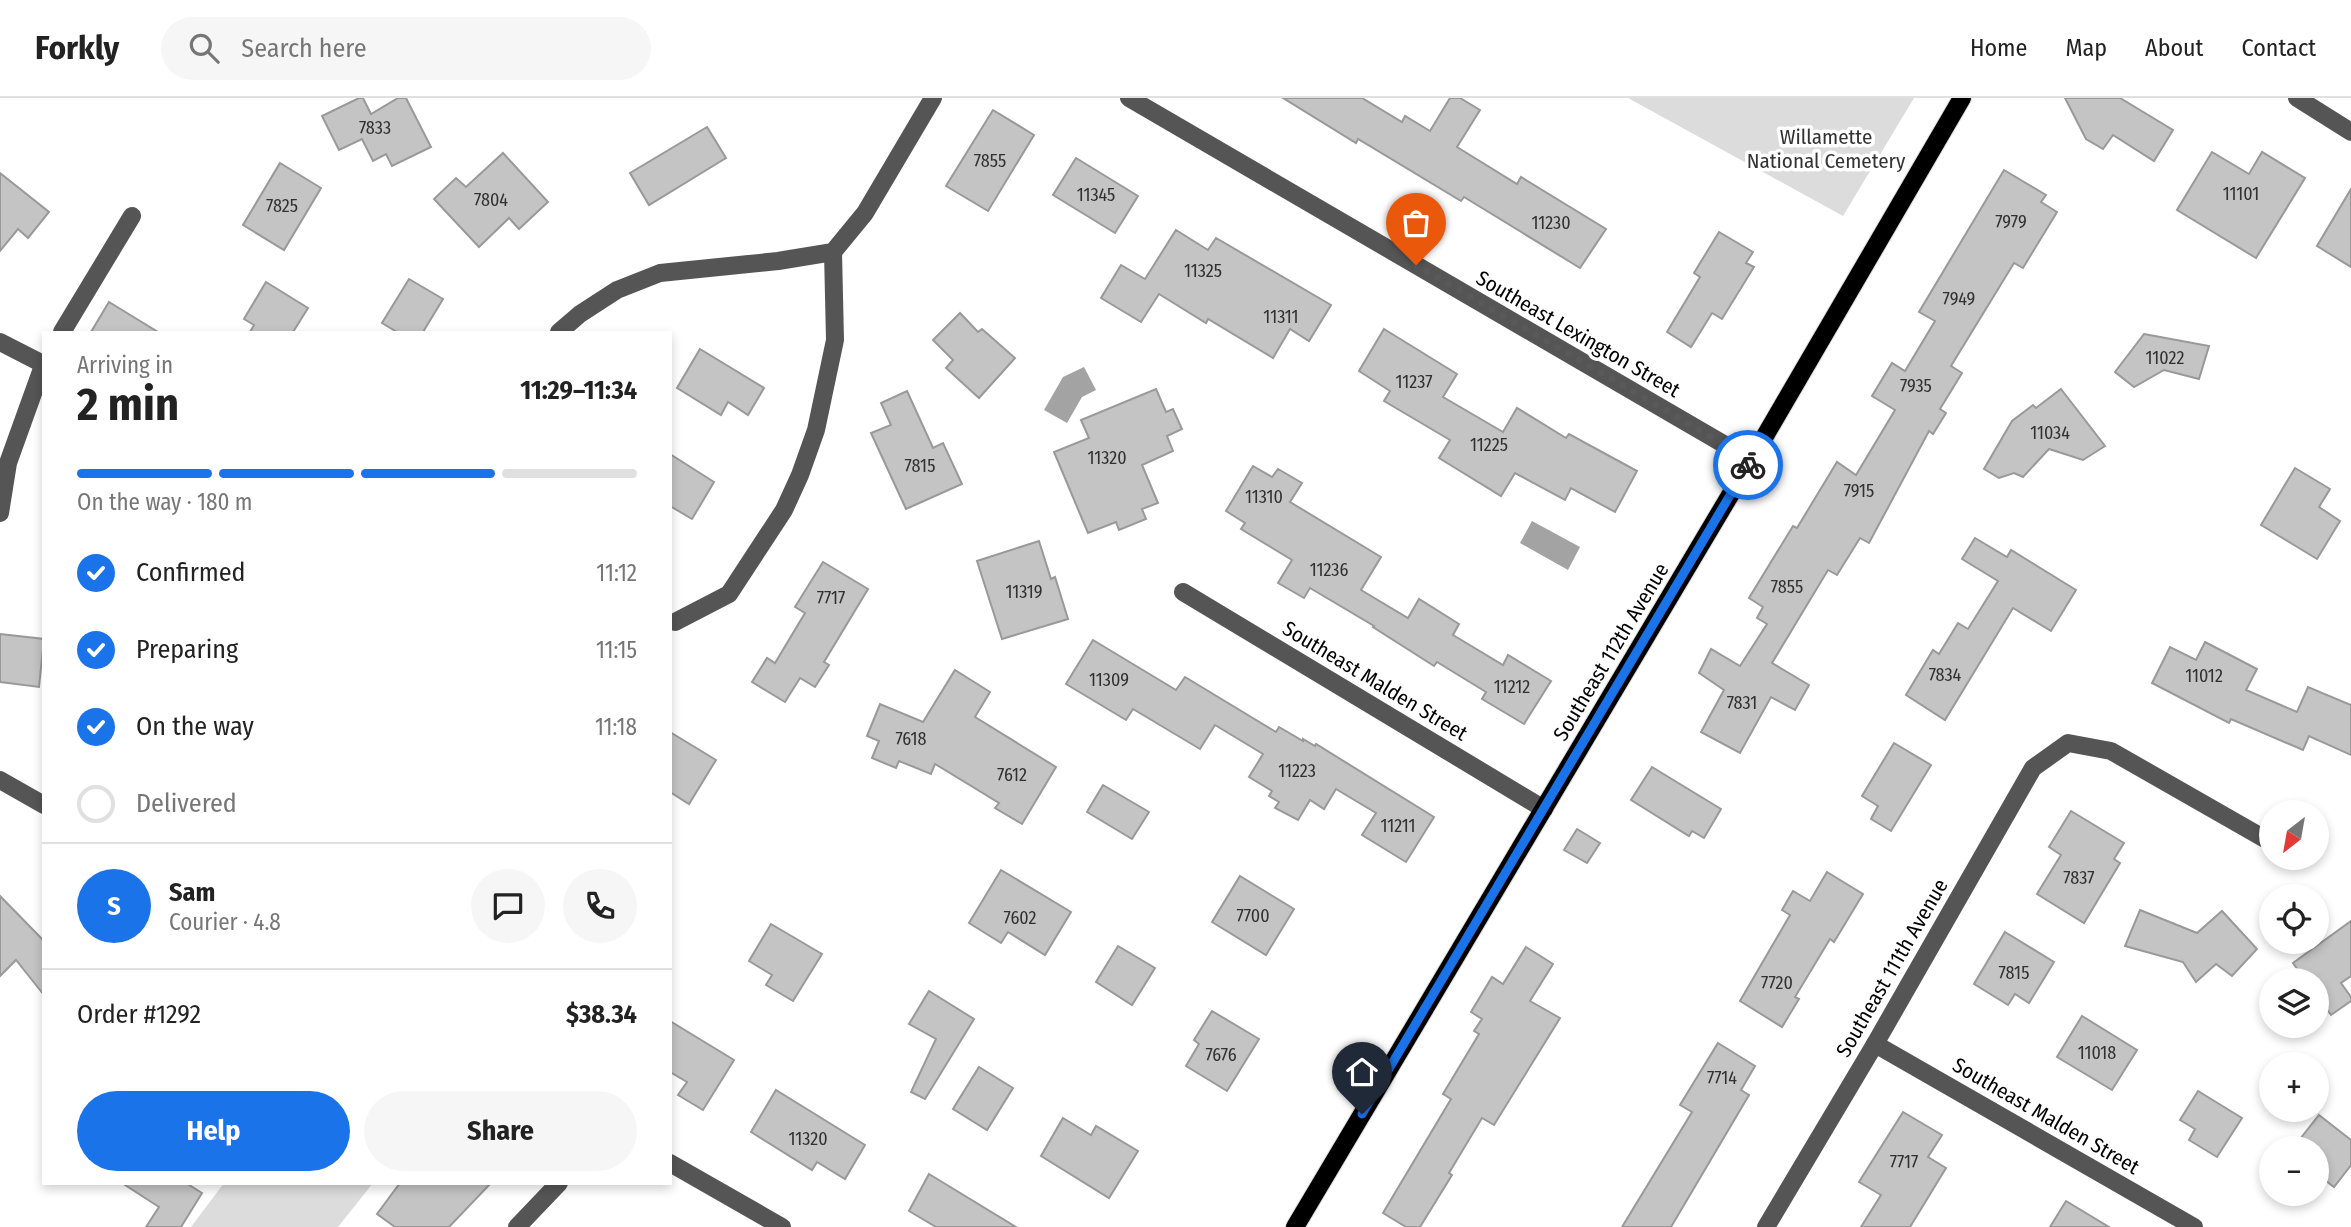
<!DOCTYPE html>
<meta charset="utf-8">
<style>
:root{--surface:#fff;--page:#f6f6f6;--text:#222;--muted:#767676;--line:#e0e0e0;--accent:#1a73e8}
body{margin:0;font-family:"Fira Sans Condensed",sans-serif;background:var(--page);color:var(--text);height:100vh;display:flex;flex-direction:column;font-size:26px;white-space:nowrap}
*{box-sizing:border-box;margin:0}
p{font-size:23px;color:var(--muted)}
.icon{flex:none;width:38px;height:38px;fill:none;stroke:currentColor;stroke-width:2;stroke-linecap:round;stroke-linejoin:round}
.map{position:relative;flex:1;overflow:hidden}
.sheet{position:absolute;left:42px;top:233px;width:630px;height:854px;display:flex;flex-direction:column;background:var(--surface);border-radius:0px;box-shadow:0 4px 10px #0003}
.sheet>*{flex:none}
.needle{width:46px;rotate:211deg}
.tools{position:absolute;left:2259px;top:702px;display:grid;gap:14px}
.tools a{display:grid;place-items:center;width:70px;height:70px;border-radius:50%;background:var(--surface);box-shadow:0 4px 10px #0003;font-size:35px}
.pin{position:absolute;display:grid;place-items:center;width:60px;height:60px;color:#fff;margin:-72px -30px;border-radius:50% 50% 50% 0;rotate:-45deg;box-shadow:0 0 7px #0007}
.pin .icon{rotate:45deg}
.courier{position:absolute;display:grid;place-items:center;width:70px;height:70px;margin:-35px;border:5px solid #1a73e8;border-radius:50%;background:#fff;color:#222;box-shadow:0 2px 9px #0007}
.summary em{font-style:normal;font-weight:700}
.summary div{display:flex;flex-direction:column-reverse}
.summary{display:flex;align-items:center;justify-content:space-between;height:119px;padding:0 35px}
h1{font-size:46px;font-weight:700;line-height:52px}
.bar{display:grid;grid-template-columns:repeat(4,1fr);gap:10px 7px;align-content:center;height:84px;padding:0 35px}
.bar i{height:9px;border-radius:5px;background:var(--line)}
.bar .on{background:var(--accent)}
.bar p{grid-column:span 4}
.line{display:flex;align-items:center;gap:18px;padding:0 35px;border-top:2px solid var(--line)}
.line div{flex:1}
.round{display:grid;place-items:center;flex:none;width:74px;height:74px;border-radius:37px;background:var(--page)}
ol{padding:0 35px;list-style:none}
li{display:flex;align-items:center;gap:21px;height:77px}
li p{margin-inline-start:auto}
li .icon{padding:7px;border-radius:50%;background:var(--accent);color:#fff;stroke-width:4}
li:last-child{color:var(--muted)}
li i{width:38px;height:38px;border:4px solid var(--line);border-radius:50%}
.button{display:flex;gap:14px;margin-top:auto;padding:14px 35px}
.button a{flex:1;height:80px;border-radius:42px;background:var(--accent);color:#fff;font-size:28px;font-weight:700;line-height:80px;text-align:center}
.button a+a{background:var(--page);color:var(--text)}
header{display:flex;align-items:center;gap:42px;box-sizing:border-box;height:98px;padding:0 35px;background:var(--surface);border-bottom:2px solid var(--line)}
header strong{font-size:33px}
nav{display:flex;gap:38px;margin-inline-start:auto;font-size:24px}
.search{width:490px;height:63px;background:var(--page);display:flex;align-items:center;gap:18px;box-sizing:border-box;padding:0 24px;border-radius:38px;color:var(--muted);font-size:26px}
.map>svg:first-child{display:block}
.green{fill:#dcdcdc}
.water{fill:#a3a3a3}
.building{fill:#c4c4c4;stroke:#999;stroke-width:2}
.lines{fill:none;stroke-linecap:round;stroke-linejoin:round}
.major-casing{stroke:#dbdbdb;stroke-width:20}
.minor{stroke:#555;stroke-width:18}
.major{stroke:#000;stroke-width:18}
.done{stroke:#595959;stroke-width:7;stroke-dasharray:0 12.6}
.route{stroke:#1a73e8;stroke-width:9}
.labels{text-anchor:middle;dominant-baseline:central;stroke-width:7;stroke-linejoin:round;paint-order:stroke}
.number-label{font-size:18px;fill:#313131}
.park-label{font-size:21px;fill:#333;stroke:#fff}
.street-label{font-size:21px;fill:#000;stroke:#fff}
</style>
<header>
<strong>Forkly</strong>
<div class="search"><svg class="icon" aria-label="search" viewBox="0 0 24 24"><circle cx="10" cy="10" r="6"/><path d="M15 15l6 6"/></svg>Search here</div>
<nav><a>Home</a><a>Map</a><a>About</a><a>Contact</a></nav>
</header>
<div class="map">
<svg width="2351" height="1129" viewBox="0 0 2351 1129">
<rect width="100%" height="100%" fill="#fff"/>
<!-- green -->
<g class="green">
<path d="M1628,0h286l-71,118z"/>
<path d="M224,1085h149l-35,44h-147z"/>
</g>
<!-- water -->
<g class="water">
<path d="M1084,269l12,23 -14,7 -15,26 -23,-13 19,-33z"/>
<path d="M1532,423l48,26 -12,23 -48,-27z"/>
</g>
<!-- building -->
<g class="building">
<path d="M359,0h4l8,16 27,-16h8l25,49 -39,19 -6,-12 -13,7 -11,-22 -23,11 -17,-34z"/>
<path d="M1283,0h79l40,24 3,-6 25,15 20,-33h10l20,12 -23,37 60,37 4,-7 85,52 -26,39 -116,-71 -3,4 -103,-62 -2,4z"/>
<path d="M2065,0h55l53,32 -19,31 -41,-26 -10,14 -17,-10z"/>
<path d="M993,12l41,25 -46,76 -42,-25z"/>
<path d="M707,29l19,31 -77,47 -19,-32z"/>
<path d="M2212,54l37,22 13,-22 43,26 -49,80 -79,-48z"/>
<path d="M503,55l45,49 -29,27 -10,-11 -30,29 -45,-48 22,-21 10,9z"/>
<path d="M1076,60l62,38 -23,37 -62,-38z"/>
<path d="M280,65l41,25 -37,62 -41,-25z"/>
<path d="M2004,72l42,25 -5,7 16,10 -34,56 -9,-5 -63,103 11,7 -22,36 6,4 -13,21 -4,-3 -60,112 -9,-5 -23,37 -9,-5 -56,93 37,22 -14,25 -24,-13 -31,56 -39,-21 23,-42 -25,-17 12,-24 29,17 27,-42 -10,-6 6,-11 -14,-9 44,-72 4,2 40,-66 19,13 39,-65 -23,-14 20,-33 13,8 30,-50 -16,-9z"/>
<path d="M0,75l49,39 -21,26 -10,-9 -18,22z"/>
<path d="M2351,91v78l-34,-21z"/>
<path d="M1176,132l32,20 8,-12 115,67 -22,36 -19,-12 -17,29 -65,-39 -2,4 -47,-29 -18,28 -40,-24 20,-33 24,14z"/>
<path d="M1719,134l34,20 -7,11 8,4 -32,52 -10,-6 -21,34 -24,-15 33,-55 -6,-4z"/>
<path d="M409,181l34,20 -20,33h-26l-15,-9z"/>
<path d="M266,184l42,26 -15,24h-43l4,-7 -10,-6z"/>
<path d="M109,204l49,30h-67z"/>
<path d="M960,215l18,19 4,-3 33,29 -36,40 -33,-30 7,-8 -20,-20z"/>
<path d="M1384,231l73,45 -14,23 60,35 14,-24 49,30 3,-4 68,37 -22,41 -44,-24 -6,12 -50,-27 -14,23 -62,-38 11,-18 -66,-39 6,-10 -31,-20z"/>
<path d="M2144,236l65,12 -10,33 -35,-9 -30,17 -19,-15z"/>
<path d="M700,251l64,39 -16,27 -20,-13 -7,13 -44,-27z"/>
<path d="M1156,291l10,23 7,-3 9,20 -15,7 6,15 -31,14 16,38 -16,6 4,10 -27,11 -3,-8 -28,11 -34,-81 35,-14 -8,-18z"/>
<path d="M2061,291l44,57 -22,14 -34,-11 -26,28 -9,-4 -15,5 -15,-9 28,-48 21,-16 3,3z"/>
<path d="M907,293l26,57 10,-5 19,41 -56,25 -35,-76 20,-8 -10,-22z"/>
<path d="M670,356l44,28 -22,37 -22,-13z"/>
<path d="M1253,368l19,11 6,-8 24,14 -12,19 91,55 -20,33 47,28 11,-19 40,25 -6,11 50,30 5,-10 43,26 -27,43 -42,-25 4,-7 -49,-30 -3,4 -61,-39 1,-1 -64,-38 -6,10 -26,-15 14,-23 -51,-31 4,-6 -19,-12z"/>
<path d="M2295,370l35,21 -11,18 21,14 -23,38 -56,-34z"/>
<path d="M1975,440l32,19 4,-7 65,40 -25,41 -38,-23 -68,112 -39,-25 27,-45 6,4 19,-31 10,6 30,-48 -36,-22z"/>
<path d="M1039,443l12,38 4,-2 13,42 -66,20 -25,-78z"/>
<path d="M823,464l45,27 -44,73 5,3 -14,22 -15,-9 -15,24 -33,-20 15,-24 8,5 30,-50 -10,-6z"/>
<path d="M0,536l44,5 -5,48 -39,-5z"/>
<path d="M1093,542l83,50 9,-13 91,55 3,-5 24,14v-2l12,7 1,-2 118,73 -28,45 -44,-27 14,-22 -40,-24 -12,20 -14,-9 -12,20 -23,-12 4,-6 -10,-6 3,-5 -23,-14 14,-23 -48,-29 -15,24 -67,-40 -7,11 -60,-36z"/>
<path d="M2205,544l52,27 -11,21 51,22 11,-25 43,18v50l-42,-19 -6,14 -72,-31 -2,4 -77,-40 18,-36 26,13z"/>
<path d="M955,572l35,22 -15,25 81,50 -34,57 -27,-16 4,-5 -64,-39 -4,10 -32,-13 -3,7 -24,-10 7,-17 -12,-5 13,-32 43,18z"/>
<path d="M670,634l46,28 -27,44 -19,-12z"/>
<path d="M1894,645l37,22 -40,66 -20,-12 7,-13 -16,-10z"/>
<path d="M1652,669l69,42 -17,29 -12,-7 -3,5 -58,-36z"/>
<path d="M1103,687l46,27 -17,27 -45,-27z"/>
<path d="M2071,713l53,32 -10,16 6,4 -36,60 -47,-29 24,-39 -12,-8z"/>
<path d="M1577,731l23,14 -13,20 -23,-13z"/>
<path d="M1001,772l70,42 -26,43 -37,-23 -7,11 -32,-20z"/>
<path d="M1827,774l36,22 -29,48 -4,-3 -35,58 4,2 -17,28 -42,-26 50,-86 -8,-5 11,-19 17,10z"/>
<path d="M1240,778l54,33 -28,46 -54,-33z"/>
<path d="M0,798l44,45v54l-28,-35 -16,16z"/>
<path d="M2140,812l57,23 25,-22 35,38 -25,27 -16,-12 -20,18 -13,-20 -58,-16z"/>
<path d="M2351,823v55l-10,7 10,14v4l-20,14 -12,-16 -2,2v-21h-12l-12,-17z"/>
<path d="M771,826l51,30 -29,47 -27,-16 6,-10 -23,-14z"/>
<path d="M2005,834l49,30 -25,41 -14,-9 -7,11 -34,-21z"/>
<path d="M1118,848l37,22 -23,37 -36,-23z"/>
<path d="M1526,849l27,17 -23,37 30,17 -66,107 -12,-7 -33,55 3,2 -32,52h-14l-23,-14 68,-114 -8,-5 36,-60 -5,-3 8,-12 -11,-7 21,-35 11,7z"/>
<path d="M929,893l45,28 -49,80 -14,-7 25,-53 -27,-15z"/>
<path d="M1212,913l47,28 -32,52 -41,-25 13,-22 -5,-4z"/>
<path d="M2082,918l55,34 -25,40 -55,-33z"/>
<path d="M670,923l64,39 -31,50 -25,-15 9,-13 -17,-10z"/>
<path d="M1718,945l37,23 -14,24 8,5 -78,132h-49l70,-115 -12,-7z"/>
<path d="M979,969l34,21 -26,42 -34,-21z"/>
<path d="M776,992l89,55 -20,34 -28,-17 -5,8 -61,-38z"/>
<path d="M2198,993l44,27 -25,39 -28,-17 6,-11 -15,-9z"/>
<path d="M1903,1014l39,23 -14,22 18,11 -36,59h-49l20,-32 -22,-13z"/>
<path d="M2319,1017l32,25v25l-17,22 -17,-13v-26h-24z"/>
<path d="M1063,1020l28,17 5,-9 42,25 -29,47 -68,-42z"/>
<path d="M929,1076l87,53h-80l-27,-16z"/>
<path d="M122,1085h64l16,10 -21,34h-35l13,-20z"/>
<path d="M400,1085h91l-42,44h-54l-18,-13z"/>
<path d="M2066,1103l43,26h-59z"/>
</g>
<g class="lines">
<defs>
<path id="major" d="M1295,1129l456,-767 211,-362"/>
</defs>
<!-- major casing -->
<use href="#major" class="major-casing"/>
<!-- minor -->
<g class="minor">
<path d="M1129,0l622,362"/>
<path d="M2297,0l54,34"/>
<path d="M62,234l70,-116"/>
<path d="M559,234l21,-18 37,-24 43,-17 118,-12 55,-9 32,-39 68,-115"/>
<path d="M0,244l43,22"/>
<path d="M0,415l8,-50 36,-100"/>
<path d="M1183,494l361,217"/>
<path d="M675,524l54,-28 55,-84 16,-35 16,-45 19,-90 -2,-88"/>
<path d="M0,682l44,25"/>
<path d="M1875,946l319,183"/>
<path d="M670,1065l112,64"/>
<path d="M517,1129l42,-44"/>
<path d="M1766,1129l109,-183 158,-276 35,-25 43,8 154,88"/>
</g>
<!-- major -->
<use href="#major" class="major"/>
</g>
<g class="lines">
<!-- done -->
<path class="done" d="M1416,167l335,195 -3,5"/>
<!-- route -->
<path class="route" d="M1362,1016l386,-649"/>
</g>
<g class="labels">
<!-- number labels -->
<g class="number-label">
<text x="375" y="30">7833</text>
<text x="990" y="63">7855</text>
<text x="2241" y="96">11101</text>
<text x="1096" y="97">11345</text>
<text x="491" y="102">7804</text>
<text x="282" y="108">7825</text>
<text x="2011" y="124">7979</text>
<text x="1551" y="125">11230</text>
<text x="1203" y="173">11325</text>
<text x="1959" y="201">7949</text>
<text x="1281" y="219">11311</text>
<text x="2165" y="260">11022</text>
<text x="1414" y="284">11237</text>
<text x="1916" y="288">7935</text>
<text x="2050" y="335">11034</text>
<text x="1489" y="347">11225</text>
<text x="1107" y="360">11320</text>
<text x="920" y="368">7815</text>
<text x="1859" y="393">7915</text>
<text x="1264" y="399">11310</text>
<text x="1329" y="472">11236</text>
<text x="1787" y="489">7855</text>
<text x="1024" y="494">11319</text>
<text x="831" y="500">7717</text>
<text x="1945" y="577">7834</text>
<text x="2204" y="578">11012</text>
<text x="1109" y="582">11309</text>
<text x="1512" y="589">11212</text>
<text x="1742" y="605">7831</text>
<text x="911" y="641">7618</text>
<text x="1297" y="673">11223</text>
<text x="1012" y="677">7612</text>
<text x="1398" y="728">11211</text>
<text x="2079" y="780">7837</text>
<text x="1253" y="818">7700</text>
<text x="1020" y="820">7602</text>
<text x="2014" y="875">7815</text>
<text x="1777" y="885">7720</text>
<text x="2097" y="955">11018</text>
<text x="1221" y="957">7676</text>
<text x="1722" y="980">7714</text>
<text x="808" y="1041">11320</text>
<text x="1904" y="1064">7717</text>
</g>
<!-- park labels -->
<g class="park-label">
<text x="1826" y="39">Willamette<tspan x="1826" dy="24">National Cemetery</tspan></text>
</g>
<!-- street labels -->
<g class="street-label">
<text transform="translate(1578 236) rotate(30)">Southeast Lexington Street</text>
<text transform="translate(1611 554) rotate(-59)">Southeast 112th Avenue</text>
<text transform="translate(1375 583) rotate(31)">Southeast Malden Street</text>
<text transform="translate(1892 870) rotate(-60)">Southeast 111th Avenue</text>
<text transform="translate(2046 1018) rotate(30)">Southeast Malden Street</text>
</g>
</g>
</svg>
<div class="tools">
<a><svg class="needle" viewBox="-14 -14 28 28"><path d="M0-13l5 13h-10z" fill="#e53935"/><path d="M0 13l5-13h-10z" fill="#767676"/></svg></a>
<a><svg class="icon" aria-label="locate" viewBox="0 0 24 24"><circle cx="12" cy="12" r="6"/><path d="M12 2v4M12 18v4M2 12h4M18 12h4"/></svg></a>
<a><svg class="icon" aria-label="layers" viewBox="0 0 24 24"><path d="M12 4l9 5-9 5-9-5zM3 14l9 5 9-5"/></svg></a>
<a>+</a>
<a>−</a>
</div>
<div class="pin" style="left:1416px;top:167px;background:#ea580c"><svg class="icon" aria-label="bag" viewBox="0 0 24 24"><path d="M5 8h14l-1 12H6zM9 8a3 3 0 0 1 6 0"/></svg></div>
<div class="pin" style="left:1362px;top:1016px;background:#1f2937"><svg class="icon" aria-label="home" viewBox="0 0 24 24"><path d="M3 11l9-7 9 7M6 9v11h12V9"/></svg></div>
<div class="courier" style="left:1748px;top:367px"><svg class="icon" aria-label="bike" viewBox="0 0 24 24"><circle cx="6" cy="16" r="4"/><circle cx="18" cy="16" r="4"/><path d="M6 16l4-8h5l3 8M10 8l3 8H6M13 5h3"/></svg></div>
<section class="sheet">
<div class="summary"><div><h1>2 min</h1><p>Arriving in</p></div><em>11:29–11:34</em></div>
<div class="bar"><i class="on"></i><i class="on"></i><i class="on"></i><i></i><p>On the way · 180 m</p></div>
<ol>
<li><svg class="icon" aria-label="check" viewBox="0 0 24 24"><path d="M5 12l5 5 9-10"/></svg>Confirmed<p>11:12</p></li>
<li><svg class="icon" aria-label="check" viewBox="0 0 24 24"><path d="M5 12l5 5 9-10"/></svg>Preparing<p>11:15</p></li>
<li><svg class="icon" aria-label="check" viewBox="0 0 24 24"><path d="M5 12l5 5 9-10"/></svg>On the way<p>11:18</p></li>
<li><i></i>Delivered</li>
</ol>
<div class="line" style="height:126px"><b class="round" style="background:var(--accent);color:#fff">S</b><div><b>Sam</b><p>Courier · 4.8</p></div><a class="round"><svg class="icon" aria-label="chat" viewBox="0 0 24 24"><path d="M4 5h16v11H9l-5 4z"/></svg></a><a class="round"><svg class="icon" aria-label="phone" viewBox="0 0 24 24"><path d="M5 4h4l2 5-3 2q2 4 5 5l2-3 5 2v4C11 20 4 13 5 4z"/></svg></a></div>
<div class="line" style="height:91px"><div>Order #1292</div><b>$38.34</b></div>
<div class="button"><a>Help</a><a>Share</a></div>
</section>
</div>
